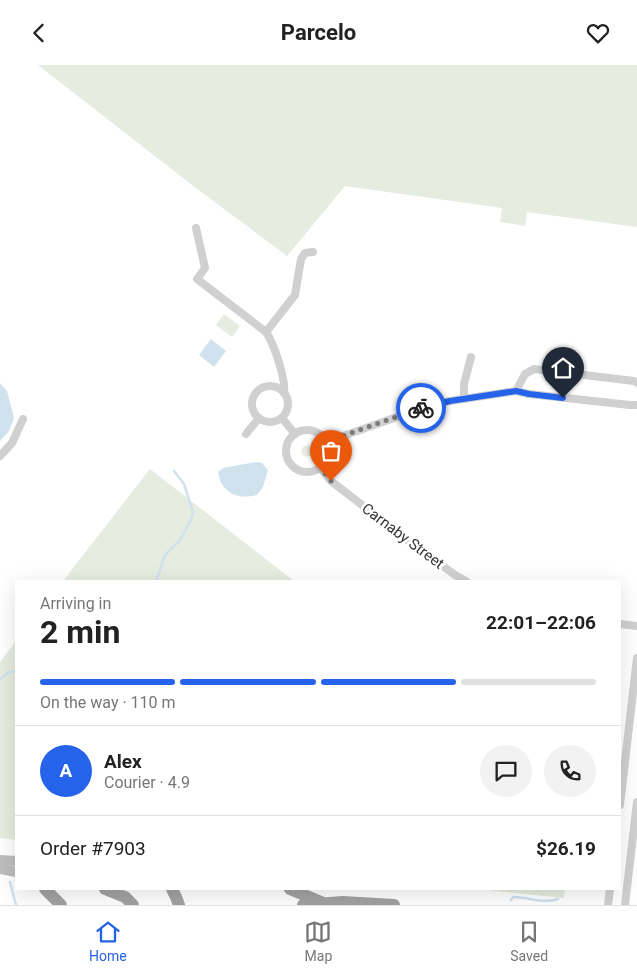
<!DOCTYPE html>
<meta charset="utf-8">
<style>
:root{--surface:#fff;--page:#f2f2f2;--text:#222;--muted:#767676;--line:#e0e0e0;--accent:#2563eb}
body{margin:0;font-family:Roboto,sans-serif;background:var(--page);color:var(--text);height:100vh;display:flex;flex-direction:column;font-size:19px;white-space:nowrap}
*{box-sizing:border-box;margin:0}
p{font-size:16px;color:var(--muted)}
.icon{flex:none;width:28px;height:28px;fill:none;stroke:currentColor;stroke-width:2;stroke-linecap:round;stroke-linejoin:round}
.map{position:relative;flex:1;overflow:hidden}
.details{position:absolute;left:15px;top:515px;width:606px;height:310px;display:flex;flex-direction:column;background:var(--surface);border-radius:0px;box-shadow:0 5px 20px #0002}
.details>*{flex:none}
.pin{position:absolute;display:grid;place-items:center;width:42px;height:42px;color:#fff;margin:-51px -21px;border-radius:50% 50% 50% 0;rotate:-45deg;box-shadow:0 0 5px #0007}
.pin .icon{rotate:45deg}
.courier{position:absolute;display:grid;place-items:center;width:50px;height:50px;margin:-25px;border:4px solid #2563eb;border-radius:50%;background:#fff;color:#222;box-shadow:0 1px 6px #0007}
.summary em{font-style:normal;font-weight:700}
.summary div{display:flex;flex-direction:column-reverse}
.summary{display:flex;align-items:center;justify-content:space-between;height:85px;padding:0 25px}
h1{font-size:32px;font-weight:700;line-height:38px}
.bar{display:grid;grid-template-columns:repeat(4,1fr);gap:8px 5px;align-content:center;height:60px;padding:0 25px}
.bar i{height:6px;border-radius:4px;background:var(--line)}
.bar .on{background:var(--accent)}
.bar p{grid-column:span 4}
.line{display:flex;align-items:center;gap:12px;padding:0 25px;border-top:1px solid var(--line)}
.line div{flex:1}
.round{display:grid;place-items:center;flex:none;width:52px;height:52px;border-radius:26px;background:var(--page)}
header{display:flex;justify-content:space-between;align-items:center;height:65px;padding:0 25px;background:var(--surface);font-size:22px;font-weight:700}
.menu{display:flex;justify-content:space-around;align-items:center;height:70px;border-top:1px solid var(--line);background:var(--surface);font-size:14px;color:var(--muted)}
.menu a{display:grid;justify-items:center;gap:2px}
.menu .on{color:var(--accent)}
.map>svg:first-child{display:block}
.green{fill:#e6ecdf}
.water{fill:#cfe2ee}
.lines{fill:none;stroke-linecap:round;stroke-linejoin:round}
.stream{stroke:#cfe2ee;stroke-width:2.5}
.minor{stroke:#d0d0d0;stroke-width:8}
.secondary{stroke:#bdbdbd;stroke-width:10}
.trunk{stroke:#a2a2a2;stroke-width:12}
.done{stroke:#7a7a7a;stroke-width:5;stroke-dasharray:0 9}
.route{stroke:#2563eb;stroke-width:6}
.labels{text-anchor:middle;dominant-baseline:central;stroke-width:5;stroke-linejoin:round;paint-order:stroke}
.street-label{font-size:15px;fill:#333;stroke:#fff}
</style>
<header><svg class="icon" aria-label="back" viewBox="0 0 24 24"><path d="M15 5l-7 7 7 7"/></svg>Parcelo<svg class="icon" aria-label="heart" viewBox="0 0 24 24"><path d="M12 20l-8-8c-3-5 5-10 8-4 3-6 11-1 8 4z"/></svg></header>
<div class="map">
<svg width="637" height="840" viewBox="0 0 637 840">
<rect width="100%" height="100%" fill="#fff"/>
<!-- green -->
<g class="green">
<path d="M38,0h599v162l-110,-15 -2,14 -24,-4h-1l2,-14 -157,-22 -58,70 -95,-71z"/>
<path d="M224,249l16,12 -8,11 -16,-12z"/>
<circle cx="307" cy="386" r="5.5"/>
<path d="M150,404l144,112h-231z"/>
<path d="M16,576v199l-16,-2v-176z"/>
<path d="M477,824h88l-1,9z"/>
</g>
<!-- water -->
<g class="water">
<path d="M211,274l15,12 -12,16 -15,-12z"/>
<path d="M0,318l7,8 7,27 -5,13 -9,10z"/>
<path d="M256,397l6,1 6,7 -5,17 -6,8c-19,5 -36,-2 -39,-23l5,-4z"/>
</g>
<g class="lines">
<!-- stream -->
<g class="stream">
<path d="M156,516l9,-26 15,-15 11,-20 2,-8 -9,-28 -10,-13"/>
<path d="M0,614l9,-7 7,-1"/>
<path d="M10,817l6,23"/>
<path d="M511,835l2,-3c15,0 31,7 45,2"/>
</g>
<!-- minor -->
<g class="minor">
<path d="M196,163l9,40 -8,11 69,53c8,12 20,47 18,61"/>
<path d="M266,267l29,-37 6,-36 4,-6 8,-1"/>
<circle cx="270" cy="339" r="18"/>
<path d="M516,326l9,-17 9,-5 100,12 3,2"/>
<path d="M464,334v-15l7,-27"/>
<path d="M282,353l13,16"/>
<circle cx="307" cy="386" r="21"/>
<path d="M246,369l13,-16"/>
<path d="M326,377l102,-36 22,-5 66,-10 13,3 101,11h7"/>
<path d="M0,391l12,-13 11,-24"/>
<path d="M321,403l10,13 79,61 45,33 11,6"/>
<path d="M620,559l17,2"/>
<path d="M620,740l17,-147"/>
<path d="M608,840l2,-16"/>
<path d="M625,840l12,-103"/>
</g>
<!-- secondary -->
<g class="secondary">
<path d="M0,795l16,1"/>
<path d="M0,804l16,3"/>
</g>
<!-- trunk -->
<g class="trunk">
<path d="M45,824l16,16"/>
<path d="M105,824l20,8 8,8"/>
<path d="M172,824l4,8 3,8"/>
<path d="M290,824l31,13"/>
<path d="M303,840l40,-3 51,3"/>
</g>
</g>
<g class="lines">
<!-- done -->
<path class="done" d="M331,416l-10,-13c7,-9 8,-16 5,-26l95,-34"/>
<!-- route -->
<path class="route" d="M421,343l29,-7 66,-10 13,3 34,4"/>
</g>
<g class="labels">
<!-- street labels -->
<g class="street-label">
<text transform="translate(403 471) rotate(37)">Carnaby Street</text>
</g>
</g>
</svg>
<div class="pin" style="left:331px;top:416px;background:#ea580c"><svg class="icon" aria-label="bag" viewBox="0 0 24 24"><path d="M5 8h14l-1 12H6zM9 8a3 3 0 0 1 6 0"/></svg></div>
<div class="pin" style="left:563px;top:333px;background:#1f2937"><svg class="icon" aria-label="home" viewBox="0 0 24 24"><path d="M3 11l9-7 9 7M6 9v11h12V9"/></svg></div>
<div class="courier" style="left:421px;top:343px"><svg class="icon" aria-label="bike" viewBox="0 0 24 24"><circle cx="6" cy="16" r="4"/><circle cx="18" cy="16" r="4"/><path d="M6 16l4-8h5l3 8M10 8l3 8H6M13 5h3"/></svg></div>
<section class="details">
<div class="summary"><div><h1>2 min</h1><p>Arriving in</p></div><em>22:01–22:06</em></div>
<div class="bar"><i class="on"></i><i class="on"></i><i class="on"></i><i></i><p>On the way · 110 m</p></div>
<div class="line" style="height:90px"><b class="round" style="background:var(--accent);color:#fff">A</b><div><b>Alex</b><p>Courier · 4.9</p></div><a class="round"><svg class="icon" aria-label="chat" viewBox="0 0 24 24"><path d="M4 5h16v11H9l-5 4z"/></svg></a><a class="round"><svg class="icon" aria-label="phone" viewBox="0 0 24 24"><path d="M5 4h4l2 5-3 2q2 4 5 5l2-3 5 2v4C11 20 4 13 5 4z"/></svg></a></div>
<div class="line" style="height:65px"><div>Order #7903</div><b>$26.19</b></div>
</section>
</div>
<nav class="menu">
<a class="on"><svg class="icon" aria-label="home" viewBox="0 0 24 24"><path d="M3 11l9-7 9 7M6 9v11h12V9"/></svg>Home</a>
<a><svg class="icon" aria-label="map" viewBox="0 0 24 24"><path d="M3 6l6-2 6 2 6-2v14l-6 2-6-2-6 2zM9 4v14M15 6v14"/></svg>Map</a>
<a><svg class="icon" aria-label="saved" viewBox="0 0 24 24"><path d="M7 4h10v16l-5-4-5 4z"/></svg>Saved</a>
</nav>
